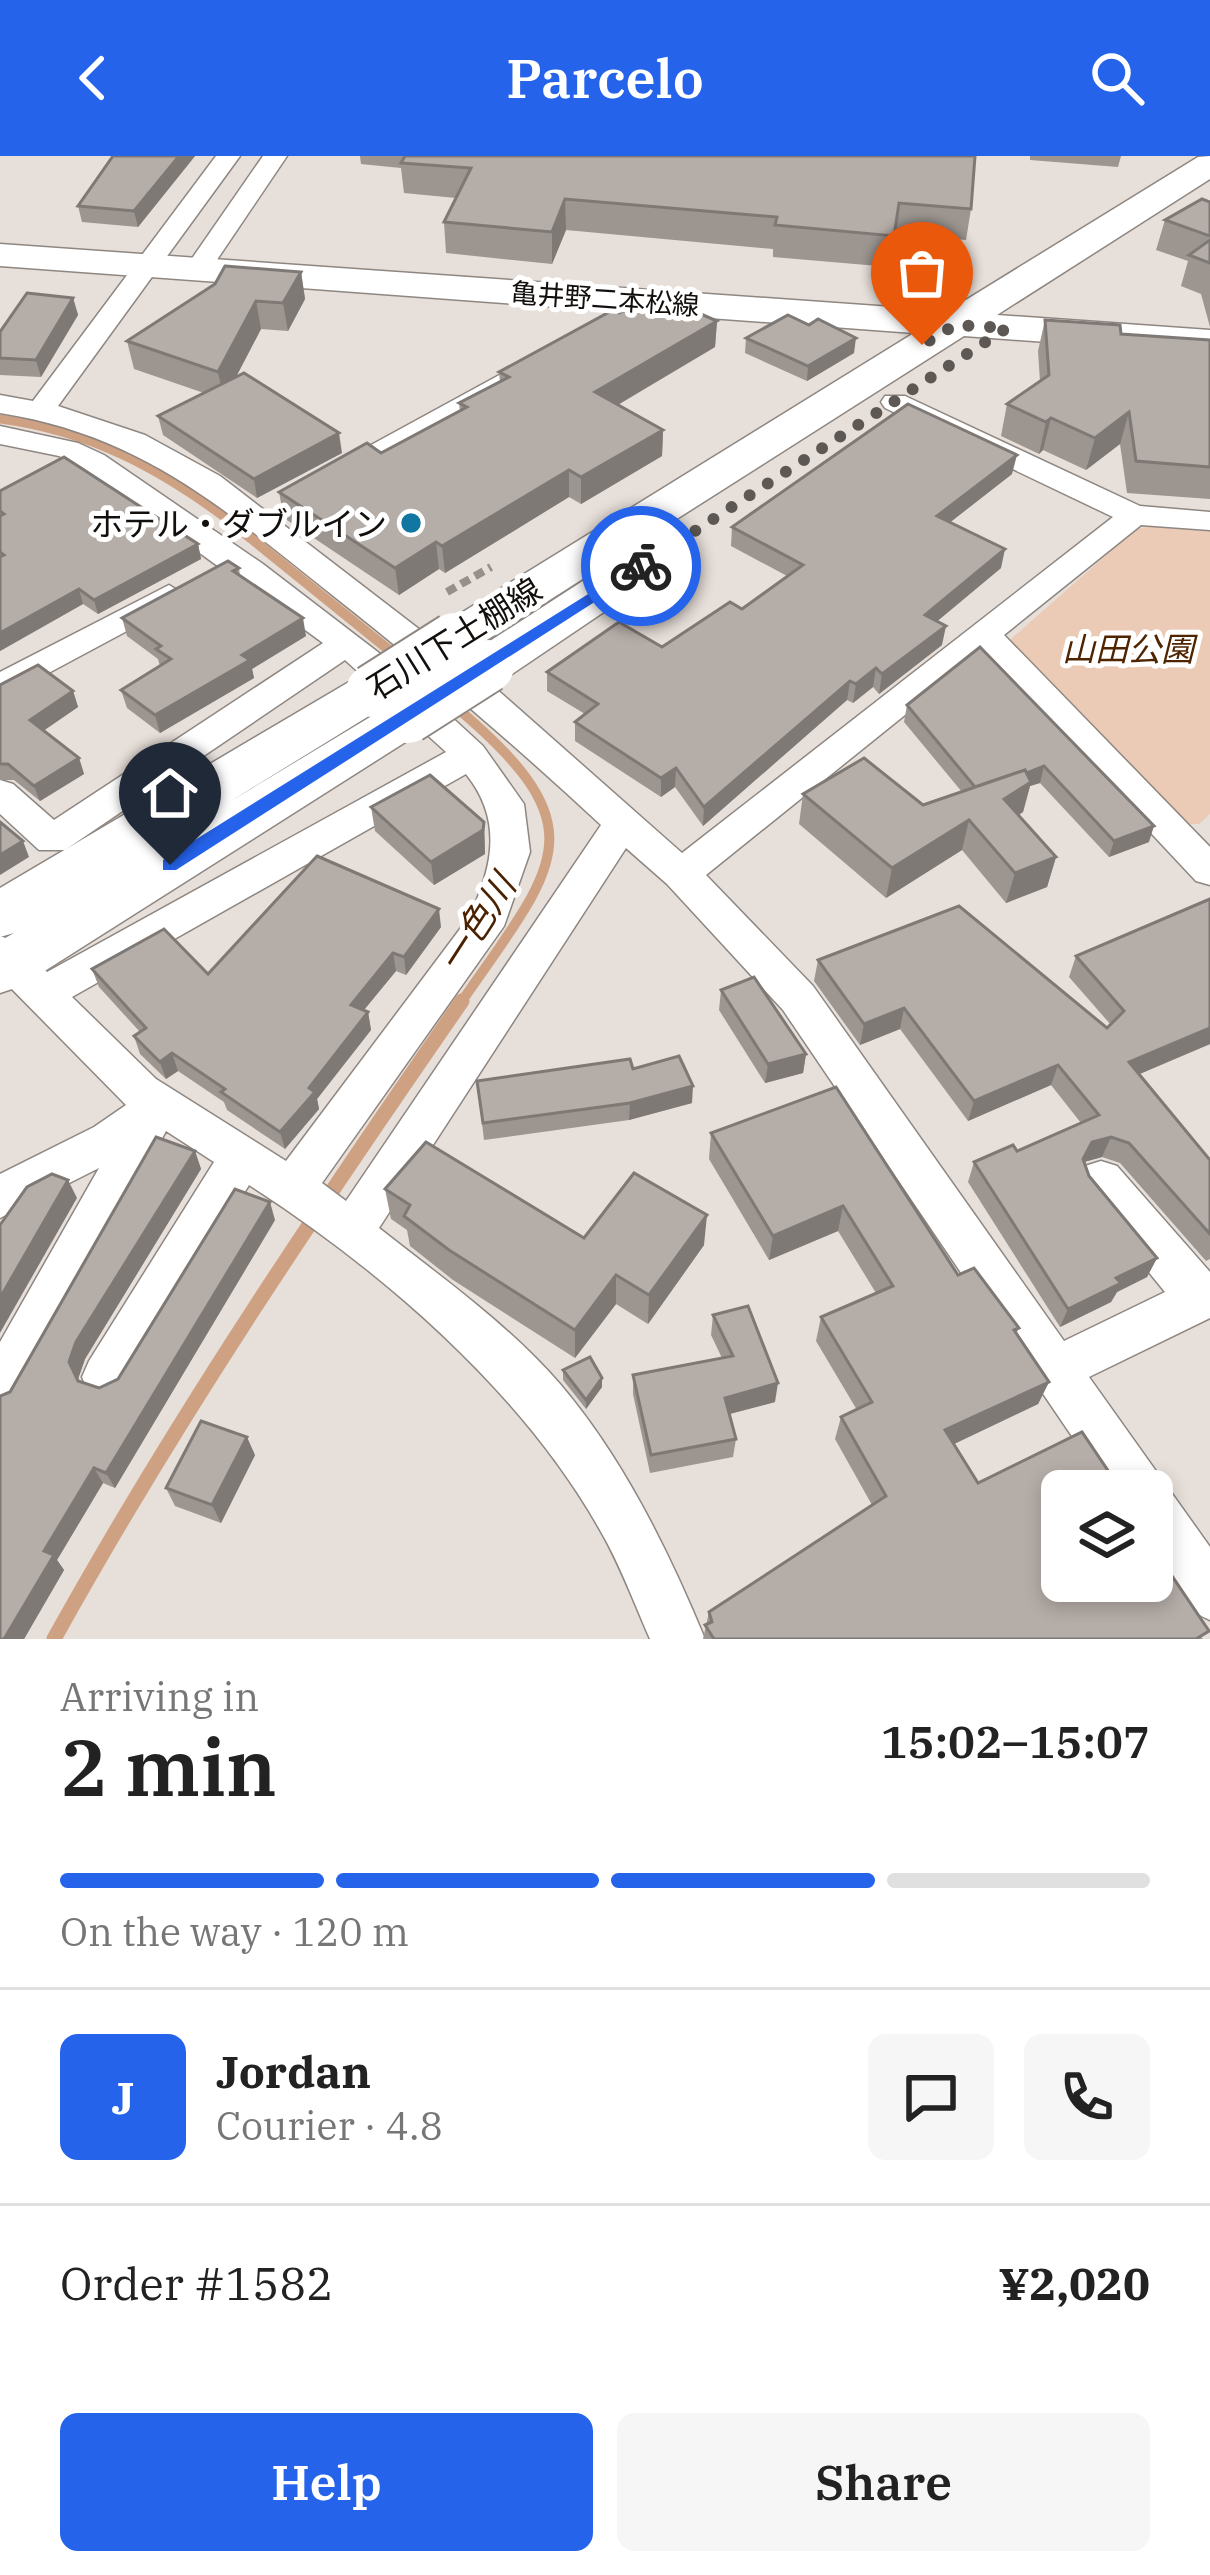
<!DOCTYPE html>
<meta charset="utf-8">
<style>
:root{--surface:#fff;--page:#f6f6f6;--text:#222;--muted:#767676;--line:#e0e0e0;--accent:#2563eb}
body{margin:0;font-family:"IBM Plex Serif","Noto Sans JP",serif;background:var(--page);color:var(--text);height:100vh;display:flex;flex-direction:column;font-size:45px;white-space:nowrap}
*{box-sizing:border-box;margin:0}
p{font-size:39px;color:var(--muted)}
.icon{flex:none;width:66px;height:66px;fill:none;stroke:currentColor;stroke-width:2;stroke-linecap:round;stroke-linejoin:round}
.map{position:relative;height:1483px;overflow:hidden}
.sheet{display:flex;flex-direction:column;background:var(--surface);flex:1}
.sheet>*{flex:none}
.buttons{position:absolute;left:1041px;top:1314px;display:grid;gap:24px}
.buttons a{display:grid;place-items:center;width:132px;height:132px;border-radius:18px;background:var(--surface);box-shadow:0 6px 18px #0003;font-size:60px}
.pin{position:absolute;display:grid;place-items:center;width:102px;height:102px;color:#fff;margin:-123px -51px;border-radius:50% 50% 50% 0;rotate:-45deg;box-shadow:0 0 12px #0007}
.pin .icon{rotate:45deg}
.courier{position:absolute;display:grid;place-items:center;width:120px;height:120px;margin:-60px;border:9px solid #2563eb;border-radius:50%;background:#fff;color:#222;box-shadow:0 3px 15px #0007}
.summary em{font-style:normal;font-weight:600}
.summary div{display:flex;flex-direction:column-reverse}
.summary{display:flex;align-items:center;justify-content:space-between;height:204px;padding:0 60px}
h1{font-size:78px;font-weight:600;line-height:90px}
.bar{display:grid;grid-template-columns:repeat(4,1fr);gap:18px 12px;align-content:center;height:144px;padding:0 60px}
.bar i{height:15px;border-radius:9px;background:var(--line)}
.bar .current{background:var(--accent)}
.bar p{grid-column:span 4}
.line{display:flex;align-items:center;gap:30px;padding:0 60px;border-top:3px solid var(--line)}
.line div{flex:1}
.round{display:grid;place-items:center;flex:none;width:126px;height:126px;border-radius:18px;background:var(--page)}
.primary-button{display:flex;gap:24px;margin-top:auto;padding:24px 60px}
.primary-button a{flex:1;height:138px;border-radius:18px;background:var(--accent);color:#fff;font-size:48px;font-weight:600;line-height:138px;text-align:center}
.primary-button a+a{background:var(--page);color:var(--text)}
header{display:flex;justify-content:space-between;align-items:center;height:156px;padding:0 60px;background:var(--accent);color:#fff;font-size:54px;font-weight:600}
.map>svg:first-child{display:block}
.green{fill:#ebcbb6}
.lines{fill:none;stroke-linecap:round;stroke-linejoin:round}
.stream-far2{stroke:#cfa183;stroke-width:9}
.stream-far1{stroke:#cfa183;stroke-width:10}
.stream{stroke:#cfa183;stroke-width:15}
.street-casing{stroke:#8e8681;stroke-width:3}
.secondary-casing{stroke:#8e8681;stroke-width:3}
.path{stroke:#96908b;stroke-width:8;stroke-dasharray:10 6;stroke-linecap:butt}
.street{fill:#fff;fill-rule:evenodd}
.secondary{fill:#fff;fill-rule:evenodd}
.secondary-bridge-casing{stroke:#8e8681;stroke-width:56;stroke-linecap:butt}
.secondary-bridge{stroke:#fff;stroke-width:52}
.wall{fill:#9c9590}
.shaded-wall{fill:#7f7976}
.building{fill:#b5ada8;stroke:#7f7976;stroke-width:3}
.route{fill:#2563eb}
.done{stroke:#5d5854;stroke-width:12;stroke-dasharray:0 21.6}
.poi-dot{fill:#1276a2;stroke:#fff;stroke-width:4.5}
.labels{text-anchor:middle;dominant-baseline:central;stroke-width:10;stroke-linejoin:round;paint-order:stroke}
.far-street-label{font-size:27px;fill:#120f0d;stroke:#fff}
.poi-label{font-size:33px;fill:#120f0d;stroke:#fff;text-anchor:end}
.street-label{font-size:33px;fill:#120f0d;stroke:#fff}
.park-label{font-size:33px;font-style:italic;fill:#4f2400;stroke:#fff}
.water-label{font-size:36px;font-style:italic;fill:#4b2100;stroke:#fff}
</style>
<header><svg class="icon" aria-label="back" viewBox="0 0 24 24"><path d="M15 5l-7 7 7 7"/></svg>Parcelo<svg class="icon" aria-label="search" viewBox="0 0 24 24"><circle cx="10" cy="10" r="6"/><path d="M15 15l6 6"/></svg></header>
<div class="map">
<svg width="1210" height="1483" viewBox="0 0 1210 1483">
<rect width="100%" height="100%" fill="#e7dfd9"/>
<!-- green -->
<path class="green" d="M1152,370l58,4v284l-11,10h-17l-171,-178v-7l125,-110z"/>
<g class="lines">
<!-- stream-far2 -->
<path class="stream-far2" d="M0,263c90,12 159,49 231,103"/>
<!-- stream-far1 -->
<g class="stream-far1">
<path d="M227,363l172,139"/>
<path d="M451,547c151,126 107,159 9,301"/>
</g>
<!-- stream -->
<path class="stream" d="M54,1483c123,-222 264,-430 408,-638"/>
<defs>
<g id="street">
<path d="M216,0h24l-182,250 87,29 75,41 273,210 189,167 431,-336 -228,-109 -4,-6 4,-6h20l235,110 70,6v18l-69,-5 -137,110 206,212v38l-14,-4 -214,-228 -276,222 107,111 251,355 101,-49 -80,-98 -6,-14 6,-14 16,-5 16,5 93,106v46l-121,59 121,170v73c-54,-23 -58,-78 -58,-129h-43l-326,-481 -116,-126 -41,-36 -247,380c62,49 129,96 181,156 63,74 108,166 145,255h-55c-16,-36 -30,-75 -50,-109 -79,-140 -219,-260 -351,-345l-126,208 -17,7 -17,-7 -7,-16 7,-16 125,-199 -48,-31 -149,275 -17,6v-70l99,-174 -99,50v-44l94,-47 32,-22 -126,-128v-41l14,5 33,31 399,-220 -101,-92 -280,190h-26l-39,-36v-34l13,4 41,36 269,-177 -241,-176 -23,-11 -59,-12v-18l78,17 26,12 159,109 133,102 87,80 41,58 6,48 -26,74 -182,257 24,18 255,-376c-87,-81 -176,-157 -270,-231 -108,-86 -190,-159 -331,-181v-18l33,6zM466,618c37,46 27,93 3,143l-183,244 -130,-82 -84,-82z"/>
<path d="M263,0h24l-81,120h-18l-4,-6z"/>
<path d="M503,217l14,8 -4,6 -169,93h-22l-4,-6z"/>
<path d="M169,429l16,10 -4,7 -181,97v-27z"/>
</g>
<g id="secondary">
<path d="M1210,0v23l-213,136 213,15v24l-246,-18 -493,314 -17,5 -17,-5 -8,-11 8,-11 477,-295 -914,-67v-22l948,67 250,-154z"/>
<path d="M609,415l17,4 7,11 -7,11 -120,81 -18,5 -18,-5 -7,-12 7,-12 122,-79z"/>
<path d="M372,518l18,5 7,12 -7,12 -159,98 159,-96 18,-6 18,6 8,12 -8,12 -405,257 -21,7v-52l14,-8 -14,4v-49l354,-209z"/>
</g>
</defs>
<!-- street casing -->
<use href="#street" class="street-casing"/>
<!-- secondary casing -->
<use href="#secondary" class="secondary-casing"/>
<!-- path -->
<path class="path" d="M447,436l44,-25"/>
<!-- street -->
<use href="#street" class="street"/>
<!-- secondary -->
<use href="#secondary" class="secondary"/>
<defs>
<g id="secondary-bridge">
<path d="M372,535l82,-52"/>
<path d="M408,561l80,-51"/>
</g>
</defs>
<!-- secondary-bridge casing -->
<use href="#secondary-bridge" class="secondary-bridge-casing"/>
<!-- secondary-bridge -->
<use href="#secondary-bridge" class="secondary-bridge"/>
</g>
<!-- wall -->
<g class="wall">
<path d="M113,0h82l-57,71 -56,-5 -4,-16z"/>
<path d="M360,0h615l-4,53 -5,31 -72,-6 -4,33 -117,-10v-8l-207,-19 -14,34 -106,-11 -2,-31 12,-24 -52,-5 -3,-25 -40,-4z"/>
<path d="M1030,0h91l-3,11 -88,-7z"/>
<path d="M1210,46v125l-9,-33 -20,-8 7,-25 -32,-11 9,-30z"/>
<path d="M301,116l4,27 -17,32 -27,-2 -25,48 106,76 -85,45 -94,-63 -5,-19 46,-23 -70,-24 -7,-28z"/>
<path d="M73,142l5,17 -37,62 -41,-2v-43z"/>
<path d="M619,157l98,8 -2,26 -97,58 45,25 -1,26 -81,48 -12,-7 -124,76 -6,-4 -40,26 -115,-77 -5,-26 102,-39 79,-42 -1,-8 41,-21 -1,-10z"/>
<path d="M1045,164l76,14 89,6v159l-83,-6 -7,-49 -34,26 -43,-20 -4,4 -38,-18 6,-32 33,-23 -2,-30z"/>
<path d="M809,169l45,28 -47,28 -62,-28 1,-15z"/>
<path d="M1012,318l-62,48 51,46 -64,53 5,24 -63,49 -6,-7 -20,16 -6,-3 -144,126 -28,-39 -14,10 -86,-56v-19l10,-8 -38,-23v-19l115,-25 80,-38 45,-33 -56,-30 1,-19z"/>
<path d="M0,335l198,53 3,15 -103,55 -15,-10 -83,47z"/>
<path d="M239,412l1,8 66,60 -54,33 2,9 -94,55 -33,-25 -6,-18 39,-24 -2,-7 -31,-23 -5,-18z"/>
<path d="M980,491l169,195 -40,15 -69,-74 -10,3 -7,26 -4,3 37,42 -9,30 -41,16 -44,-53 -76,48 -87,-74 4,-30 120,11 39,-13 -58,-70 3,-17z"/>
<path d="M0,529l73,6 5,16 -34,23 35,28 5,16 -44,27 -26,-21h-14z"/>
<path d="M371,651l113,15 1,32 -51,31 -59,-54z"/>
<path d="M441,771l-35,48 -10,-4 -32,39 4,2 3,18 -54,69 2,10 -34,40 -58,-39 -3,-8 -46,-31 -12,8 -26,-25 -6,-18 6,-4 -41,-45 -7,-18 116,5z"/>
<path d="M1076,800l134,88 -71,30 71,86v99l-4,2 -86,-98 -18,-6 -18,5 5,14 68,82 -10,19 -30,15 -6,10 -51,25 -92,-145 6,-20 43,-11 64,-28 -30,-38 -83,36 -68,-92 -40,16 -46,-64 4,-21 289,68 4,-3 -42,-48z"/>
<path d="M721,834l85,64 -3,19 -38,10 -46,-73z"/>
<path d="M633,913l59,34 -63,17 -145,20 -7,-59z"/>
<path d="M836,931l122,188 61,53 -3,6 33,48 -11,22 -84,40 24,39 139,1 -4,7h-51l141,148h-500l6,-27 163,-107 -37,-66 6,-22 16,-7 -41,-69 5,-24 55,-24 -38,-62 -69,29 -60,-101 2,-26z"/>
<path d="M195,995l6,18 -116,190 -7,20 1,2 20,7 19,-9 157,-159 -160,268 -12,-5 -46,77 7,10 -40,69 -14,-247z"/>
<path d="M385,1033l199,49 120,7 -56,79 -32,-20 -41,54 -122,-78 -43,-34 -3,-16 -16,-11z"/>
<path d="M713,1159l62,87 -46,12 7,25 -3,18 -83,16 -17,-79v-19l89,-17 -11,-23z"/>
<path d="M563,1214l39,17 -16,22 -23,-29z"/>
<path d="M255,1299l-34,68 -46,-17 -9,-18z"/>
</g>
<!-- shaded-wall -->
<g class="shaded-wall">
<path d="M179,0h16l-57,71 -4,-16z"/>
<path d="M565,43l1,31 -14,34v-32z"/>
<path d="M301,116l4,27 -17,32 -5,-28z"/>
<path d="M73,142l5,17 -37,62 -5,-17z"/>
<path d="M256,145l5,28 -37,71 -6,-28z"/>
<path d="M717,165l-2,26 -120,71v-26z"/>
<path d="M856,182l-2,15 -47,28 1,-15z"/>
<path d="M1129,256l-9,32 -34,26 9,-32z"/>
<path d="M1051,262l-8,32 -4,4 7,-32z"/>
<path d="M663,274l-1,26 -81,48v-27z"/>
<path d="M339,277l3,20 -85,45 -3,-19z"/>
<path d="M1017,299l-5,19 -78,61 3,-19z"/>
<path d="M569,314v27l-124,76 -3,-27z"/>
<path d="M436,386l3,27 -40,26 -4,-27z"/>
<path d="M198,388l3,15 -103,55 -4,-14z"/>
<path d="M1005,393l-4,19 -79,66 3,-19z"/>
<path d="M79,433l4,15 -83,47v-18z"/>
<path d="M303,462l3,18 -54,33 2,9 -94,55 -5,-18 87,-60z"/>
<path d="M946,470l-4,19 -63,49 3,-20z"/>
<path d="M876,512l-3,19 -20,16 3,-19z"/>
<path d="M850,525l-3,19 -144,126 1,-19z"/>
<path d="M73,535l5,16 -42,29 -6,-16z"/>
<path d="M79,602l5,16 -44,27 -6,-15z"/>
<path d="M1044,610l-4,17 -10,3 -7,26 -27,17 8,-30 -26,-9z"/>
<path d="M676,612l-1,19 -14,10v-19z"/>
<path d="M969,664l-7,30 -76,48 6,-30z"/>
<path d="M484,666l1,32 -51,31 -3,-23z"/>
<path d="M1154,670l-5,16 -40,15 5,-16z"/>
<path d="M23,685l6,16 -29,18v-20z"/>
<path d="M1056,701l-9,30 -41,16 9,-30z"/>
<path d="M439,753l2,18 -35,48 -2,-18z"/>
<path d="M393,797l3,18 -42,51 -3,-17z"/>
<path d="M904,852l-4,21 -40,16 4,-21z"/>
<path d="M368,856l3,18 -54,69 2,10 -34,40 -5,-17 29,-44z"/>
<path d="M1210,872v16l-89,38 8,-20z"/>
<path d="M172,897l6,18 -12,8 -6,-17z"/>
<path d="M806,898l-3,19 -38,10 3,-19z"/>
<path d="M1058,909l-7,20 -83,36 6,-20z"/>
<path d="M693,930l-1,17 -63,17 1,-17z"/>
<path d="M1111,981l-9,20 -18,5 -1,-3 9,-17z"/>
<path d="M195,995l6,18 -116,190 -7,20 -9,-17 7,-20z"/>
<path d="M68,1024l9,18 -77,135v-35z"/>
<path d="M270,1046l5,18 -160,268 -9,-15z"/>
<path d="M843,1050l-5,25 -69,29 4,-24z"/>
<path d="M707,1059l-3,30 -56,79 1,-29z"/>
<path d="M1157,1102l-10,19 -30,15 -6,10 -51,25 8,-18 48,-31z"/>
<path d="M616,1119v29l-41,54v-28z"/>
<path d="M602,1222v9l-16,22v-9z"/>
<path d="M1049,1226l-11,22 -101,48 8,-22z"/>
<path d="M778,1227l-3,19 -53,14 3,-18z"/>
<path d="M247,1281l8,18 -34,68 -9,-18z"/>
<path d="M94,1312l9,15 -46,77 7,10 -40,69h-20l40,-88z"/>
</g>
<!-- building -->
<g class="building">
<path d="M113,0h66l-45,55 -56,-5z"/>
<path d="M405,0h570l-4,53 -72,-6 -5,33 -119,-11 2,-8 -212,-18 -13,33 -108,-10 27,-54 -70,-5z"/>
<path d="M1202,43l8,3v34l-45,-16z"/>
<path d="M1210,84v23l-21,-8z"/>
<path d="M225,110l76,6 -18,31 -27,-2 -38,71 -91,-31 88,-57z"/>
<path d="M27,137l46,5 -37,62 -36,-2v-26z"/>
<path d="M655,138l62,27 -122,71 68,38 -82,47 -12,-7 -127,76 -6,-4 -41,26 -116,-76 88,-49 14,10 86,-46 -8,-4 50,-26 -10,-5 114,-62 6,3z"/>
<path d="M788,159l21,10 9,-6 38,19 -48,28 -62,-28z"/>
<path d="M1045,164l75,5 1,9 89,6v127l-74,-6 -7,-49 -34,26 -44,-20 -5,4 -39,-18 42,-29z"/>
<path d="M244,217l95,60 -85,46 -96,-63z"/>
<path d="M908,248l109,51 -80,61 68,33 -80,66 21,11 -64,48 -6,-6 -20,16 -6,-3 -146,126 -28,-39 -15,10 -86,-56 23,-18 -51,-32 72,-50 43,25 68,-45 12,7 61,-44 -71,-38z"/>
<path d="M64,301l134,87 -104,56 -15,-11 -79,44v-76l4,-2 -4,-3v-36l4,-2 -4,-3v-20z"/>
<path d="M228,405l11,7 -6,3 70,47 -61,37 8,5 -95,55 -34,-25 50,-31 -15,-10 5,-3 -39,-28z"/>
<path d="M980,491l174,179 -40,15 -70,-75 -17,7 -2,-3 -50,17 -68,-82z"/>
<path d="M38,509l35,26 -43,29 49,38 -45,28 -26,-22h-8v-79z"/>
<path d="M864,602l59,47 102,-35 6,12 -27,17 52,58 -41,16 -46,-53 -77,48 -89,-74z"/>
<path d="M430,619l54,47 -1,8 -52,32 -60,-55z"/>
<path d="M0,666l23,19 -23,14z"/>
<path d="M317,700l122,53 -35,48 -11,-4 -42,52 17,7 -59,76 6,4 -35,40 -59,-40 4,-3 -53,-36 -12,9 -26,-26 12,-8 -54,-59 72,-40 44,45z"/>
<path d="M1210,743v129l-81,34 81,98v74l-81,-91 -18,-6 -19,5 -9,17 6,17 68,82 -41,20 5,5 -53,26 -94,-147 39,-17 4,6 82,-36 -41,-50 -84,36 -70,-93 -40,16 -46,-64 141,-54 148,122 17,-17 -48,-55z"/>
<path d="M754,821l52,77 -38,10 -47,-74z"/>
<path d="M679,900l14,30 -63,17 -147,20 -6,-42 153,-22 3,10z"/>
<path d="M836,931l122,188 16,-7 45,60 -5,2 35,52 -104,48 33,53 104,-51 35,52 -14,7h-41v90h90v-2l4,5 16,-8 37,55 -13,8h-482l-9,-14 7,-3 -3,-10 177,-116 -45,-79 31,-15 -51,-85 72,-31 -50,-80 -70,30 -62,-103z"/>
<path d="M156,981l39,14 -119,191 -7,20 9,19 21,7 19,-9 117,-190 35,13 -164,271 -12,-5 -50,83 10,4 -50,84h-4v-243l10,-4z"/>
<path d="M426,986l158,96 50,-65 73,42 -58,80 -33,-20 -41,55 -126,-80 -45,-34 6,-11 -25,-16z"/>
<path d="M52,1018l16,6 -68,118v-73l27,-38z"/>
<path d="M748,1150l30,77 -53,15 11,41 -85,16 -18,-80 100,-19 -20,-41z"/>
<path d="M590,1201l12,21 -16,22 -23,-30z"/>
<path d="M201,1265l46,16 -35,68 -46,-17z"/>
</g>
<!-- route -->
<path class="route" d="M641,405l5,8 -470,301h-13v-10z"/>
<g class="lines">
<!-- done -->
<path class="done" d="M641,410l366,-238 -52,-3 -33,20"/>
</g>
<!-- markers -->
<circle class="poi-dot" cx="411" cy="367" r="12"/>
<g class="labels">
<!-- far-street labels -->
<g class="far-street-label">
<text transform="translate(605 142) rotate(4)">亀井野二本松線</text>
</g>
<!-- poi labels -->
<g class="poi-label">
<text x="387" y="367">ホテル・ダブルイン</text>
</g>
<!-- street labels -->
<g class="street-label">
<text transform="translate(454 482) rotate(-32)">石川下土棚線</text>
</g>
<!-- park labels -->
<g class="park-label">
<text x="1128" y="492">山田公園</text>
</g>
<!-- water labels -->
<g class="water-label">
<text transform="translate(476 767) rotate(-57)">一色川</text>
</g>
</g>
</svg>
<div class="buttons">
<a><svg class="icon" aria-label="layers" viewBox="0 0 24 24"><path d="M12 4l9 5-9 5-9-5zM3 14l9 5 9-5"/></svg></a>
</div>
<div class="pin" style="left:922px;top:189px;background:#ea580c"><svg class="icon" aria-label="bag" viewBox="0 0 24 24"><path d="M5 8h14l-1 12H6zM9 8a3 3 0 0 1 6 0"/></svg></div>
<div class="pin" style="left:170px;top:709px;background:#1f2937"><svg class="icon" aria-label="home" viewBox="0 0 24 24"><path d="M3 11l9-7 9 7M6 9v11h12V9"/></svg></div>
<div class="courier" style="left:641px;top:410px"><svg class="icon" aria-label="bike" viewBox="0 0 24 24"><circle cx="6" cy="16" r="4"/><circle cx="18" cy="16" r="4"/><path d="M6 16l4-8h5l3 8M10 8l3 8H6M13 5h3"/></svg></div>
</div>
<section class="sheet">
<div class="summary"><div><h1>2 min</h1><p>Arriving in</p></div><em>15:02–15:07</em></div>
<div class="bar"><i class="current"></i><i class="current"></i><i class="current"></i><i></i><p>On the way · 120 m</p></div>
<div class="line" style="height:216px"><b class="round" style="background:var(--accent);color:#fff">J</b><div><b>Jordan</b><p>Courier · 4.8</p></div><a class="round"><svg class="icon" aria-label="chat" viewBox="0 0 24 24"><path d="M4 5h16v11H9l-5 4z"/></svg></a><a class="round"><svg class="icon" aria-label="phone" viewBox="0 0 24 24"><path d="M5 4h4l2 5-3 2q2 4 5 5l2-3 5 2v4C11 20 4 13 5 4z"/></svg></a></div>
<div class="line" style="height:156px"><div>Order #1582</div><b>¥2,020</b></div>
<div class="primary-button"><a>Help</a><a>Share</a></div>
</section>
